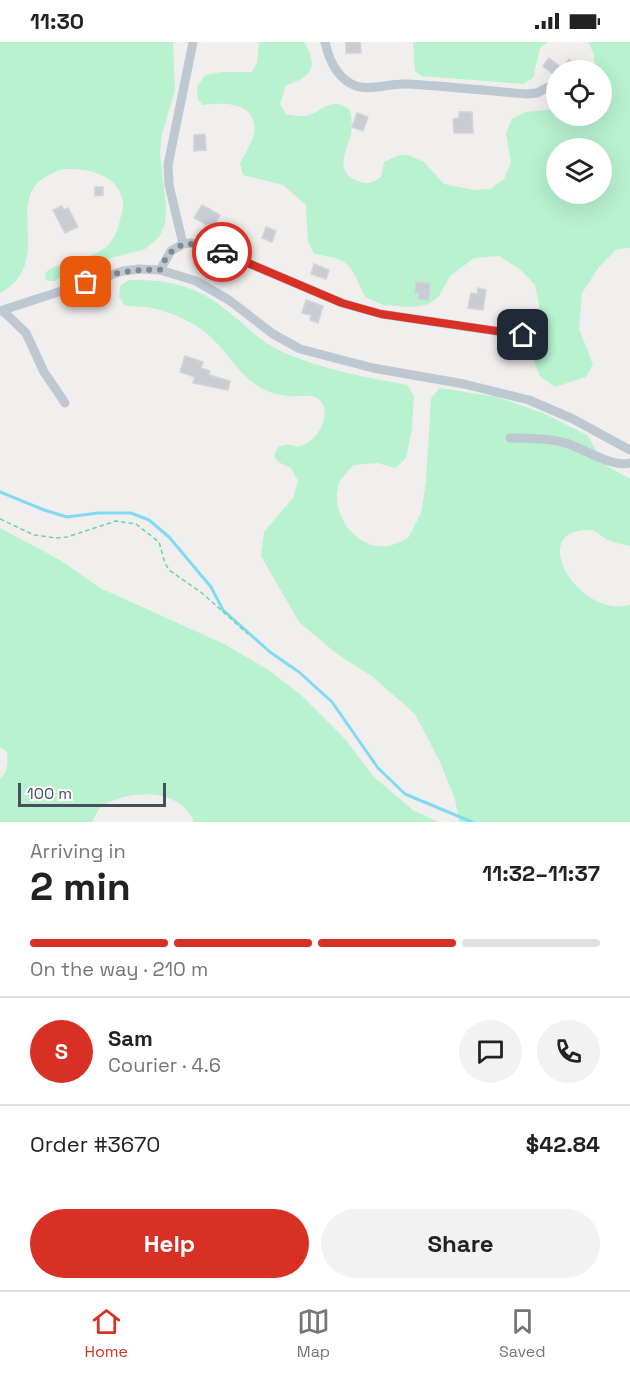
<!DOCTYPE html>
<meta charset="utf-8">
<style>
:root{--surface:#fff;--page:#f2f2f2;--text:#222;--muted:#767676;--line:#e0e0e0;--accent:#d93025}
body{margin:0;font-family:"Space Grotesk",sans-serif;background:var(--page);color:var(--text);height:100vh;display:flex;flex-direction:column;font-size:22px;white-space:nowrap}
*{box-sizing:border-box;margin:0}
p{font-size:20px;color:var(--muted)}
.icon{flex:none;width:33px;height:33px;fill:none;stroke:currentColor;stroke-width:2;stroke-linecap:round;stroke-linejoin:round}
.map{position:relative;height:780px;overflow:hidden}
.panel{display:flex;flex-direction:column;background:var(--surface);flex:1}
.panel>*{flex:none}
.buttons{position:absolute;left:546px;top:18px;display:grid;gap:12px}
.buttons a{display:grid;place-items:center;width:66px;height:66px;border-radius:50%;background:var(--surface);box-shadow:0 6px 24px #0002;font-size:30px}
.scale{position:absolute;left:18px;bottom:15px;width:148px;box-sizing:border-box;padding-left:6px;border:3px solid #44515d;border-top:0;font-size:16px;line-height:21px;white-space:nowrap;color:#44515d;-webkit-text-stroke:4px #fff;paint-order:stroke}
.pin{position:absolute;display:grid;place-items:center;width:51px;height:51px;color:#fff;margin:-26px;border-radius:12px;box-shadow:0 3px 9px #0006}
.courier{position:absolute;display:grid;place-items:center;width:60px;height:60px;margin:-30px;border:4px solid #d93025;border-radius:50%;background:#fff;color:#222;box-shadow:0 2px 8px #0007}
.head em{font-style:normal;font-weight:700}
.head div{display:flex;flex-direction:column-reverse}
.head{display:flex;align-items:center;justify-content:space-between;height:102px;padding:0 30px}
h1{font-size:39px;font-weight:700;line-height:45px}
.bar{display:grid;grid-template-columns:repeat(4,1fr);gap:9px 6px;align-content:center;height:72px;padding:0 30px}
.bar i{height:8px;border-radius:4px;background:var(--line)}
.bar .current{background:var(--accent)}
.bar p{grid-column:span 4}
.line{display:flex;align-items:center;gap:15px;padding:0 30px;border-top:2px solid var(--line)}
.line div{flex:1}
.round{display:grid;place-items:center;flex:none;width:63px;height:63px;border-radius:32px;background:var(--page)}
.action{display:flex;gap:12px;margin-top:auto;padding:12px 30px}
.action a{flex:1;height:69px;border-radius:36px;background:var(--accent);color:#fff;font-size:24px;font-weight:700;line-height:69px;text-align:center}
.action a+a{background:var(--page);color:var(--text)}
.status{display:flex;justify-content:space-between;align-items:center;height:42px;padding:0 30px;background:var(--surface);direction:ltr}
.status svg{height:16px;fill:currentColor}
.tabs{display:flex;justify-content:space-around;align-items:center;height:84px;border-top:2px solid var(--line);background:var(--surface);font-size:16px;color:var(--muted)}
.tabs a{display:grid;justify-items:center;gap:3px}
.tabs .current{color:var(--accent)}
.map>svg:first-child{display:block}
.green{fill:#b8f2cf;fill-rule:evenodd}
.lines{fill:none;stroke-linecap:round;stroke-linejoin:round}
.stream{stroke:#81daf3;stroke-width:3}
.building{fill:#c9cdd3;stroke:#d1d4da;stroke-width:1.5}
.path{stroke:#6dd3a2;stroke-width:1.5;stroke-dasharray:4.5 3;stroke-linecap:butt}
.minor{stroke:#bdc8d1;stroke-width:9}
.done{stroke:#818890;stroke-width:6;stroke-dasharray:0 10.8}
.route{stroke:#d93025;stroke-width:8}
</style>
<div class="status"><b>11:30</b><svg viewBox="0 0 49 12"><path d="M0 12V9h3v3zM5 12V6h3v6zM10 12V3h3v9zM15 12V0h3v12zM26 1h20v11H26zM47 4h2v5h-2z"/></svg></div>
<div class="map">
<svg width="630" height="780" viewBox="0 0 630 780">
<rect width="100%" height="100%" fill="#f1eeee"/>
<!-- green -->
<g class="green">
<path d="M0,0h173l2,48 -13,44 -2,19 6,53 -1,18 -6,13 -14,12 -49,13 -24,9 -18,10h-6l-3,-3 1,-6c18,-13 42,-11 59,-24 8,-7 13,-18 15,-28 1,-5 4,-13 3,-18 -4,-27 -34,-34 -57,-33 -6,0 -12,4 -17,6 -48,22 8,87 -49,118z"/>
<path d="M259,0h45c15,24 8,36 -18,43l-6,19 6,10c6,1 14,3 19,2 19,-4 24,-21 45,-6 2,8 2,16 1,24 -4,16 -17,36 4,46 11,5 16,4 26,-3l3,-15 15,-7h9l16,7 20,22 30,6 17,-1 13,-10 7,-16 -5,-30 6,-14 13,-7 31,-3v7h46v-46h-7l-1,-16 -6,-12h42v206l-13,1 -18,18 -17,26 -3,36 14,35 -7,13 -31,10 -15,-11 -8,-19v-20l6,-14 1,-17 -4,-21 -14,-15 -22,-14 -25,2 -24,18 -11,20 -10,8 -17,3 -29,-2 -18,-8c-15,-33 -13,-37 -51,-43l-6,-12 -2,-37 -23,-20 -40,-10 -3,-12c4,-8 10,-17 13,-26 8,-35 -27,-35 -50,-32l-5,-5 -1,-13 8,-12 16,-3h31l5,-9zM556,106h46v46h-46z"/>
<path d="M413,0h135l-8,6 -7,30 -10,6 -101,-8 -7,-5z"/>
<path d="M129,238c45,-1 71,7 106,37 13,11 27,25 44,33 39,19 86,27 128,35l7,11 -2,33 -6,29 -10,10 -19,-5 -24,2c-4,6 -12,12 -14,19 -10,29 17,67 49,62 7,-1 15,-6 21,-9l12,-24 5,-31 5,-84 9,-10 57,9 46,16 44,22 18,30 25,14v67c-8,-2 -15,-3 -22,-6 -8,-4 -11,-10 -20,-10 -61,-1 -11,89 42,75v217h-171l-4,-23 -15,-37 -25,-48 -42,-37 -36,-23 -38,-32 -38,-66 3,-24 29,-34 5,-17 -7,-13 -13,-6 -4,-6 4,-9c11,-5 12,0 22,-1 15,-3 28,-24 24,-39 -5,-17 -25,-9 -37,-11 -8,-1 -19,-4 -26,-8 -20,-11 -32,-33 -48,-49 -16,-16 -43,-28 -66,-32 -8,-1 -15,0 -23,-2l-5,-8 1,-11z"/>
<path d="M0,486l60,32 40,28 124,56 46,27 31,24 44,44 29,38 40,34 25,11h-245c-11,-30 -53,-33 -79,-22 -4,1 -10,3 -13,6 -4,3 -7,11 -10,16h-92v-43c8,-8 8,-16 7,-27l-7,-5z"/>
</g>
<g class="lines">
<!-- stream -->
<path class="stream" d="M0,450l44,18 23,7 31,-4h33l18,7 20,17 42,50 12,23 47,42 29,20 33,30 46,66 27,26 67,28"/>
</g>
<!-- building -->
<g class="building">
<path d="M346,0h14l1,11h-15z"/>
<path d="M549,16l13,10 7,-9 14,11h-27v7l-13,-11z"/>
<path d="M459,70h13l1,21h-19l-1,-14 6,-1z"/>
<path d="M357,71l11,4 -5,14 -11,-4z"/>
<path d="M205,92l1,16 -12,1v-16z"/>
<path d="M95,145h8v8l-8,1z"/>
<path d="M202,163l18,10 -8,13 -18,-10z"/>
<path d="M62,164l2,4 4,-2 10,19 -13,6 -12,-23z"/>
<path d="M266,185l10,4 -4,11 -10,-4z"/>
<path d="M314,222l15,6 -3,9 -15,-5z"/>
<path d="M416,240l14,1 -1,17 -11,-1 1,-6h-4z"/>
<path d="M478,246l8,2 -3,20 -15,-2 3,-15 6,1z"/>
<path d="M306,258l17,6 -5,17 -8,-3 1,-5 -9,-2z"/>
<path d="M185,314l18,6 -2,6 9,3 -1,4 21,6 -2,9 -35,-7 2,-6 -15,-5z"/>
</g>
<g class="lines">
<!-- path -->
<path class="path" d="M0,477l34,16 22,3 11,-1 49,-16 20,3 23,18 6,21 4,7 33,23 46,41"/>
<!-- minor -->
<g class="minor">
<path d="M325,0c4,18 12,37 31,44 16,5 34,-3 50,-2 41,2 81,7 121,10l10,-1 17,-9"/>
<path d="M183,202l7,-1 20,4 132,56 39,11 142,21"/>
<path d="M160,228l11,-19 12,-7 -14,-59 -1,-20 25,-123"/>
<path d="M0,269l123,-40 16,-2 21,1 36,11 33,19 44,34 27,15 73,19 91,16 65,16 44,19 57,31"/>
<path d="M3,269l23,22 18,39 21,31"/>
<path d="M510,396c17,0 35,0 52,4 21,5 48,26 68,21"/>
</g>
</g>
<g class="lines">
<!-- done -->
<path class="done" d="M86,240c25,-9 47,-13 74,-12 13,-32 33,-30 62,-18"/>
<!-- route -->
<path class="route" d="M222,210l120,51 39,11 142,21"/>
</g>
</svg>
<div class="buttons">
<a><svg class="icon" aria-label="locate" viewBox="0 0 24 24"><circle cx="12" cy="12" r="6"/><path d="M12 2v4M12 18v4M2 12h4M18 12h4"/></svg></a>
<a><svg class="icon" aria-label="layers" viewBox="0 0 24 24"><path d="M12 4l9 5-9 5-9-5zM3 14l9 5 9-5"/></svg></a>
</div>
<div class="scale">100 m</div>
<div class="pin" style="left:86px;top:240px;background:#ea580c"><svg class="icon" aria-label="bag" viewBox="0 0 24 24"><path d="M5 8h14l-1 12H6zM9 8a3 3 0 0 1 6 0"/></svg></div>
<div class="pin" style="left:523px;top:293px;background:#1f2937"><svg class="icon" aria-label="home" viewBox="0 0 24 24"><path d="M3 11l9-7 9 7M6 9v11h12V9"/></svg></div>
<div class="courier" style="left:222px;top:210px"><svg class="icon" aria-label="car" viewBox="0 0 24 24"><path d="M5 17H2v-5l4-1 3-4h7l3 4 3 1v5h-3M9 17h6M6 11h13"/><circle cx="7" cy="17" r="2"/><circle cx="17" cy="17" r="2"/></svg></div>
</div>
<section class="panel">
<div class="head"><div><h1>2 min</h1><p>Arriving in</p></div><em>11:32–11:37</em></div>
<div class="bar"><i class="current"></i><i class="current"></i><i class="current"></i><i></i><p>On the way · 210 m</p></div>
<div class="line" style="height:108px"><b class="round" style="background:var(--accent);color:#fff">S</b><div><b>Sam</b><p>Courier · 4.6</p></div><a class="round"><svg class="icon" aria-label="chat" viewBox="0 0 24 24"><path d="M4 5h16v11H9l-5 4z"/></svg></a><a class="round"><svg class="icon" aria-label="phone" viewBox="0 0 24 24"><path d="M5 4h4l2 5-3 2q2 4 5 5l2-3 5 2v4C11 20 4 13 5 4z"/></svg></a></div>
<div class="line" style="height:78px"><div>Order #3670</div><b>$42.84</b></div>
<div class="action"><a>Help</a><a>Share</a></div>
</section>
<nav class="tabs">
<a class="current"><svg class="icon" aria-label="home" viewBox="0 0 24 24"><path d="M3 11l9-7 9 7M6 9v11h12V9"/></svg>Home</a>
<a><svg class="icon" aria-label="map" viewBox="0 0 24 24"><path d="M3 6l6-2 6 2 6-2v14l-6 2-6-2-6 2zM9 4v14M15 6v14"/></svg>Map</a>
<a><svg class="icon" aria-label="saved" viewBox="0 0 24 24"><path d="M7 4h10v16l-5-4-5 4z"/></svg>Saved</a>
</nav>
